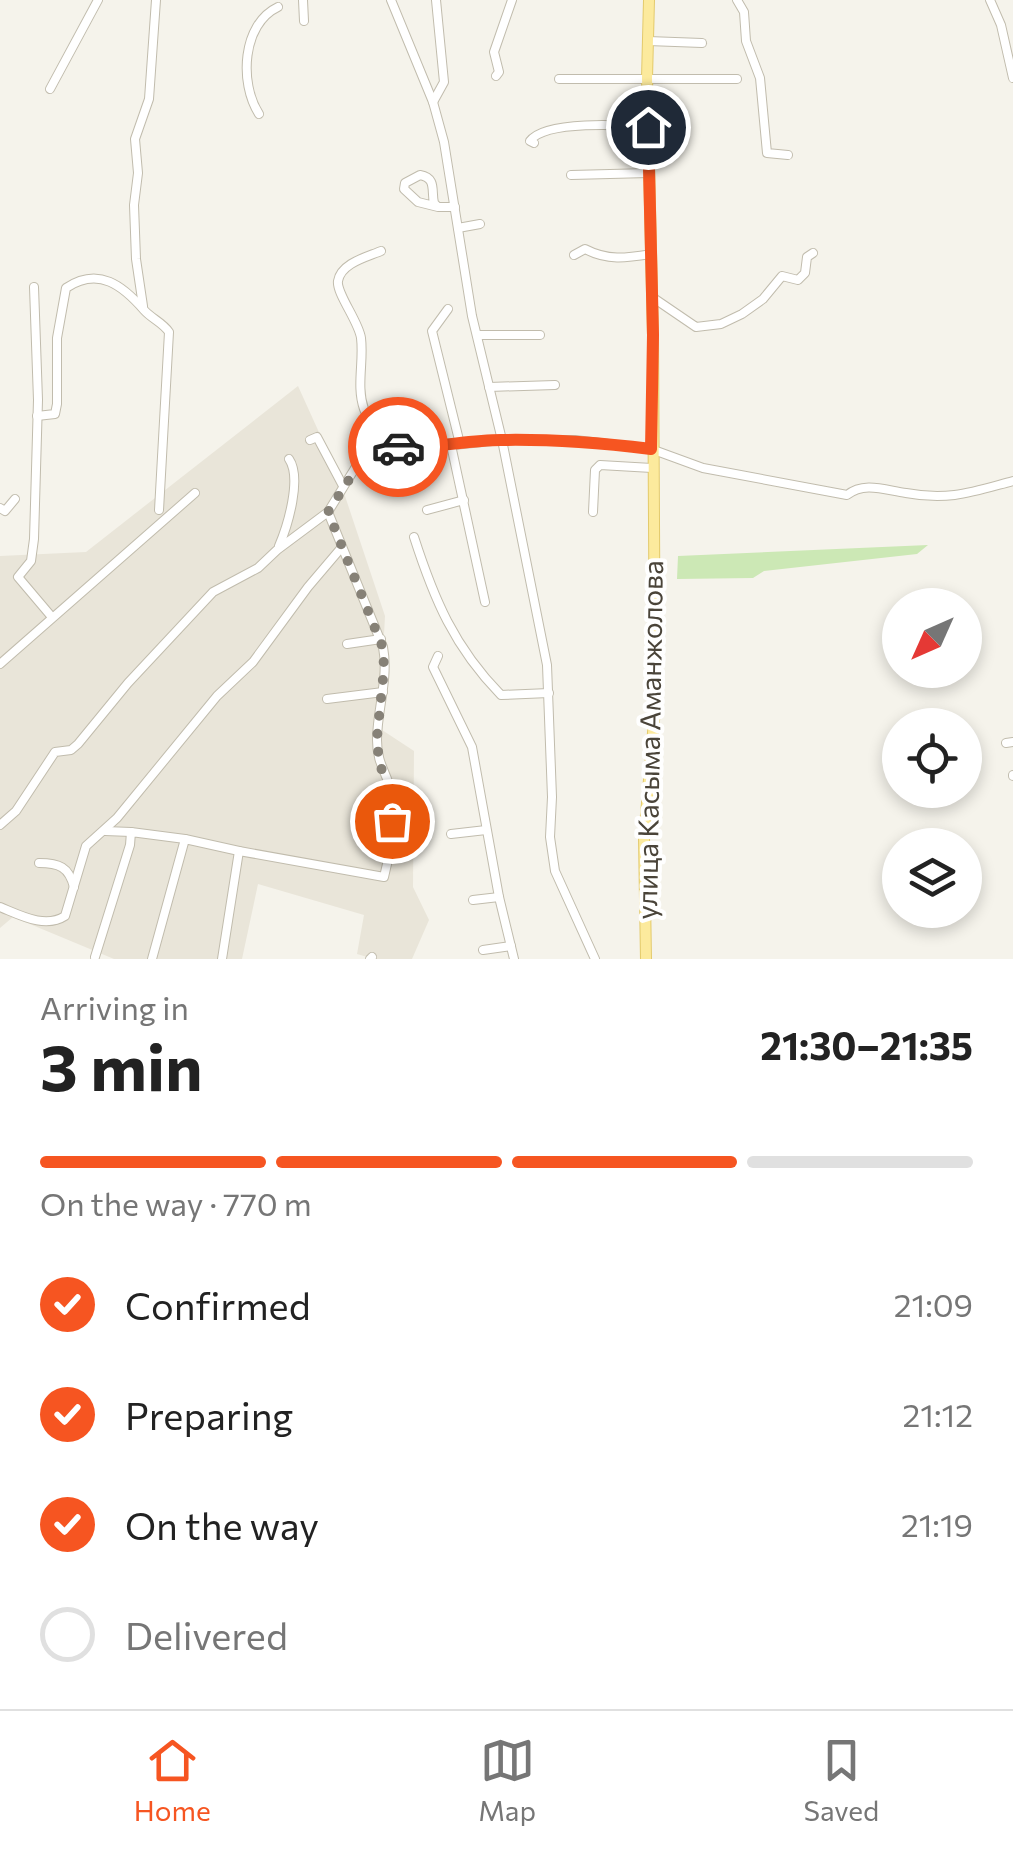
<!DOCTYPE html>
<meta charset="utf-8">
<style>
:root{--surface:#fff;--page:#f2f2f2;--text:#222;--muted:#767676;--line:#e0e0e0;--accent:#f65521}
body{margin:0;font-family:Commissioner,sans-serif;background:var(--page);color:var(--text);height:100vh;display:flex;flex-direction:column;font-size:38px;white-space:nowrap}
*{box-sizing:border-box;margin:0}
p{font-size:32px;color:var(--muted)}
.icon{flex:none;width:55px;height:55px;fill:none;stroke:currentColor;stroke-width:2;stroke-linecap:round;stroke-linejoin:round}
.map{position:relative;height:959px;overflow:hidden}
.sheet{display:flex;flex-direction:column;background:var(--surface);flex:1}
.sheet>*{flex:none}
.needle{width:65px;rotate:225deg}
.fabs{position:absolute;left:882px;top:588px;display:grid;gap:20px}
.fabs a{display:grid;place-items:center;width:100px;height:100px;border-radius:50%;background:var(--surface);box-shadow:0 5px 15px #0003;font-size:50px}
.pin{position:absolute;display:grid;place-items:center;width:85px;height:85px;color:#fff;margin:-42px;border:5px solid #fff;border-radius:50%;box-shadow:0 2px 10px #0007}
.courier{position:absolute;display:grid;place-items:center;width:100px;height:100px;margin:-50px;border:8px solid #f65521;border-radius:50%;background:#fff;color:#222;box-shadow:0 2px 12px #0007}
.head em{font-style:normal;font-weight:700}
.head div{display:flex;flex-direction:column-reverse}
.head{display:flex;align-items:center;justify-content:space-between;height:170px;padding:0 40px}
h1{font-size:65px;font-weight:700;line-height:75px}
.bar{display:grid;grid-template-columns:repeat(4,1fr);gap:15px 10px;align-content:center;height:120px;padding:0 40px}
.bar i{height:12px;border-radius:8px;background:var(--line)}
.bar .current{background:var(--accent)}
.bar p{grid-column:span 4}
ol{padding:0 40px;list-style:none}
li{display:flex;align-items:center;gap:30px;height:110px}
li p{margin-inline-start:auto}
li .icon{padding:10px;border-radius:50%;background:var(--accent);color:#fff;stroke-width:4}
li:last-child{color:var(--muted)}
li i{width:55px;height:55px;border:5px solid var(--line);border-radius:50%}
.dock{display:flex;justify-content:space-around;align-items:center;height:140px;border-top:2px solid var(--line);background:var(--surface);font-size:28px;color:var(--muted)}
.dock a{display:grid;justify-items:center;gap:5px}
.dock .current{color:var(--accent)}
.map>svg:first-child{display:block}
.residential{fill:#e9e5d9}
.green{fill:#cce8b5}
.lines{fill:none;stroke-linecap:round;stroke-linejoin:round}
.minor-casing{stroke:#c1bcad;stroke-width:10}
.major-casing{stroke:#e3ca6c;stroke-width:12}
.minor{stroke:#fff;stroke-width:8}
.major{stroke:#fcea9d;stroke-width:10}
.done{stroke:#868177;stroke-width:10;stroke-dasharray:0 18}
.route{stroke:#f65521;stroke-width:12}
.labels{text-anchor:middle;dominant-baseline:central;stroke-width:8;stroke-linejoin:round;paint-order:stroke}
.street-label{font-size:28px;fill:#4a4439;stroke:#fff}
</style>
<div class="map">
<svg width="1013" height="959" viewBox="0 0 1013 959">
<rect width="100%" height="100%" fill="#f5f3eb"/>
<!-- residential -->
<path class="residential" d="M298,386l39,86 48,144 -6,112 35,23 -1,136 16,33 -17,39h-38l-17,-5 7,-39 -106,-31 -16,75h-128l-101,-42 -13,11v-372l86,-4z"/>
<!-- green -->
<path class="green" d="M928,545l-11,9 -153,17 -11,7 -76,1 1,-23z"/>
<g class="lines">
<defs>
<g id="minor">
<path d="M303,0l1,21"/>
<path d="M391,0l42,102 11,40 28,174 30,124 45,225 5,132 -2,40 5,34 40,88"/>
<path d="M737,0l7,12 2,29 14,37 7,75 21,2"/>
<path d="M990,0l11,25 12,53"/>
<path d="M648,41l54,2"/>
<path d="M496,76l3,-4 -5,-20 18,-52"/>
<path d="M559,79h178"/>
<path d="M50,89l48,-89"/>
<path d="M433,102l11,-20 -8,-82"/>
<path d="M259,114c-20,-31 -17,-90 19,-107"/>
<path d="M534,143l-4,-2c15,-21 93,-16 118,-14"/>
<path d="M571,175l78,-2"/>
<path d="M438,207l-20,-5 -14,-13 1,-6 15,-8c17,3 11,16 14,28l4,4h17"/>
<path d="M458,228l22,-4"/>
<path d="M381,251c-14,6 -40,12 -43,30 -2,12 21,41 23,57 3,24 -5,48 3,71 5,15 19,26 28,38"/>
<path d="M574,255l11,-6c23,12 41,9 66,5"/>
<path d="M34,287l4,113 -4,139 -3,22 -13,16 33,39"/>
<path d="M652,297l44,30 25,-3 21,-10 21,-15 19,-23 16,4 7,-7 2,-16 6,-4"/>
<path d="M143,306l-7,-47 -2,-54 4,-32 -3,-34 14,-40 7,-99"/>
<path d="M448,309l-16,22 28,113"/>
<path d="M477,335h63"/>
<path d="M489,387l66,-2"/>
<path d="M37,416l18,-2 2,-10v-66l9,-50c33,-22 57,-2 78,22 8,9 18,12 25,22l-10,178"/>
<path d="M310,440l7,-3 26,49"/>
<path d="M451,445l34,157"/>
<path d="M0,508l5,3 10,-12"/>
<path d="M427,510l37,-10"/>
<path d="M593,512l2,-42 5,-5 52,3"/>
<path d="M414,537c20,62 40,110 87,158l48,-2"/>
<path d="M279,546c9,-21 23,-68 10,-87"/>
<path d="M347,644l34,-5"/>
<path d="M438,656l-5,11 39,80 27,150 15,62"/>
<path d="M0,664l195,-171"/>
<path d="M327,699l56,-7"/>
<path d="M1006,743l7,-1"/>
<path d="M1013,775v1"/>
<path d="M0,825l16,-14 39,-59 16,-2 7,-6 50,-61 85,-91 45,-24 19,-18 51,-38 32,-52 14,-11 50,-1 78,-8h73l76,9 52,19 144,27c17,-14 38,-5 59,-2 43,8 66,-1 107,-12"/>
<path d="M105,831l26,1"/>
<path d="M451,834l35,-4"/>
<path d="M39,863c20,0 30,4 35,24"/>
<path d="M473,900l26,-3"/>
<path d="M0,907c20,8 45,22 65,9l21,-70 31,-28 100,-122 36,-34 55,-75 34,-40"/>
<path d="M483,950l28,-4"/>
<path d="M95,957l35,-112 1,-13 54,7"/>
<path d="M152,959l33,-120 54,12"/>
<path d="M222,959l17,-108 145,26c7,-27 12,-57 7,-85 -4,-20 -14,-27 -14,-52 0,-31 12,-61 6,-93l-55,-135"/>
<path d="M370,959l2,-2"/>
</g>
<path id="major" d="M646,959l-2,-121 11,-129 -2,-374 -6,-257 2,-78"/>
</defs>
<!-- minor casing -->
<use href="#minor" class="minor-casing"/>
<!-- major casing -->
<use href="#major" class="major-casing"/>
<!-- minor -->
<use href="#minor" class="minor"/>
<!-- major -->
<use href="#major" class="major"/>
</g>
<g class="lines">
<!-- done -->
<path class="done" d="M392,821v-27l-13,-31 -2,-26 7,-68 -1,-21 -55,-136 39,-60 7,-4 24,-1"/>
<!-- route -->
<path class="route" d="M398,447c35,2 68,-7 103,-7 50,-1 100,3 150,9l2,-114 -5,-208"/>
</g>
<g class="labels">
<!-- street labels -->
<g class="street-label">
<text transform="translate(649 740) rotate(-89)">улица Касыма Аманжолова</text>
</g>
</g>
</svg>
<div class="fabs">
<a><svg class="needle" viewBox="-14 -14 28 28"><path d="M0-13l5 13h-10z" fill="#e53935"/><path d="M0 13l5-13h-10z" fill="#767676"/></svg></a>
<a><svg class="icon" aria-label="locate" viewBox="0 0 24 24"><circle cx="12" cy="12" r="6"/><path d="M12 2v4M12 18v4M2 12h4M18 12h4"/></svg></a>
<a><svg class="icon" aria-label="layers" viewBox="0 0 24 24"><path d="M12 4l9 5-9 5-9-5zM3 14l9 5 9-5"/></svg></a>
</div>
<div class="pin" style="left:392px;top:821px;background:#ea580c"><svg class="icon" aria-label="bag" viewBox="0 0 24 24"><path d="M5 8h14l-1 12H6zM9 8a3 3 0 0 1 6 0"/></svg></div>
<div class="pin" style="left:648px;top:127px;background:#1f2937"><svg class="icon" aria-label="home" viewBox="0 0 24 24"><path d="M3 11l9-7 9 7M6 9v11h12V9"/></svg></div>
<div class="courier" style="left:398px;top:447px"><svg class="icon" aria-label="car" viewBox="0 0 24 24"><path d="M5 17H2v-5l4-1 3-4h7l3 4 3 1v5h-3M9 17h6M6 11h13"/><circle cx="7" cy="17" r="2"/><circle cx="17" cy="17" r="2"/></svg></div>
</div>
<section class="sheet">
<div class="head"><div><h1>3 min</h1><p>Arriving in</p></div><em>21:30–21:35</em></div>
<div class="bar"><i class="current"></i><i class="current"></i><i class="current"></i><i></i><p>On the way · 770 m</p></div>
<ol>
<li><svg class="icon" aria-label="check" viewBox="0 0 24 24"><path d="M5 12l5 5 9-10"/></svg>Confirmed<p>21:09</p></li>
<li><svg class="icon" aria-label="check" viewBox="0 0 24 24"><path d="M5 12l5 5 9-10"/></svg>Preparing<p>21:12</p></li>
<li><svg class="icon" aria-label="check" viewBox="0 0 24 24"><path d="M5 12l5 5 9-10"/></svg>On the way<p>21:19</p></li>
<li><i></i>Delivered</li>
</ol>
</section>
<nav class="dock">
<a class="current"><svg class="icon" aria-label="home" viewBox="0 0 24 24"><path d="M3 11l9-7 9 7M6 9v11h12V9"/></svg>Home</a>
<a><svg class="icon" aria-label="map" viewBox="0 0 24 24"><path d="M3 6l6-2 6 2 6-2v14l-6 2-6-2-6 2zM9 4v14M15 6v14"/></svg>Map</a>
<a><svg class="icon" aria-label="saved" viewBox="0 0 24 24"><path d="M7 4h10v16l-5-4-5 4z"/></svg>Saved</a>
</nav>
